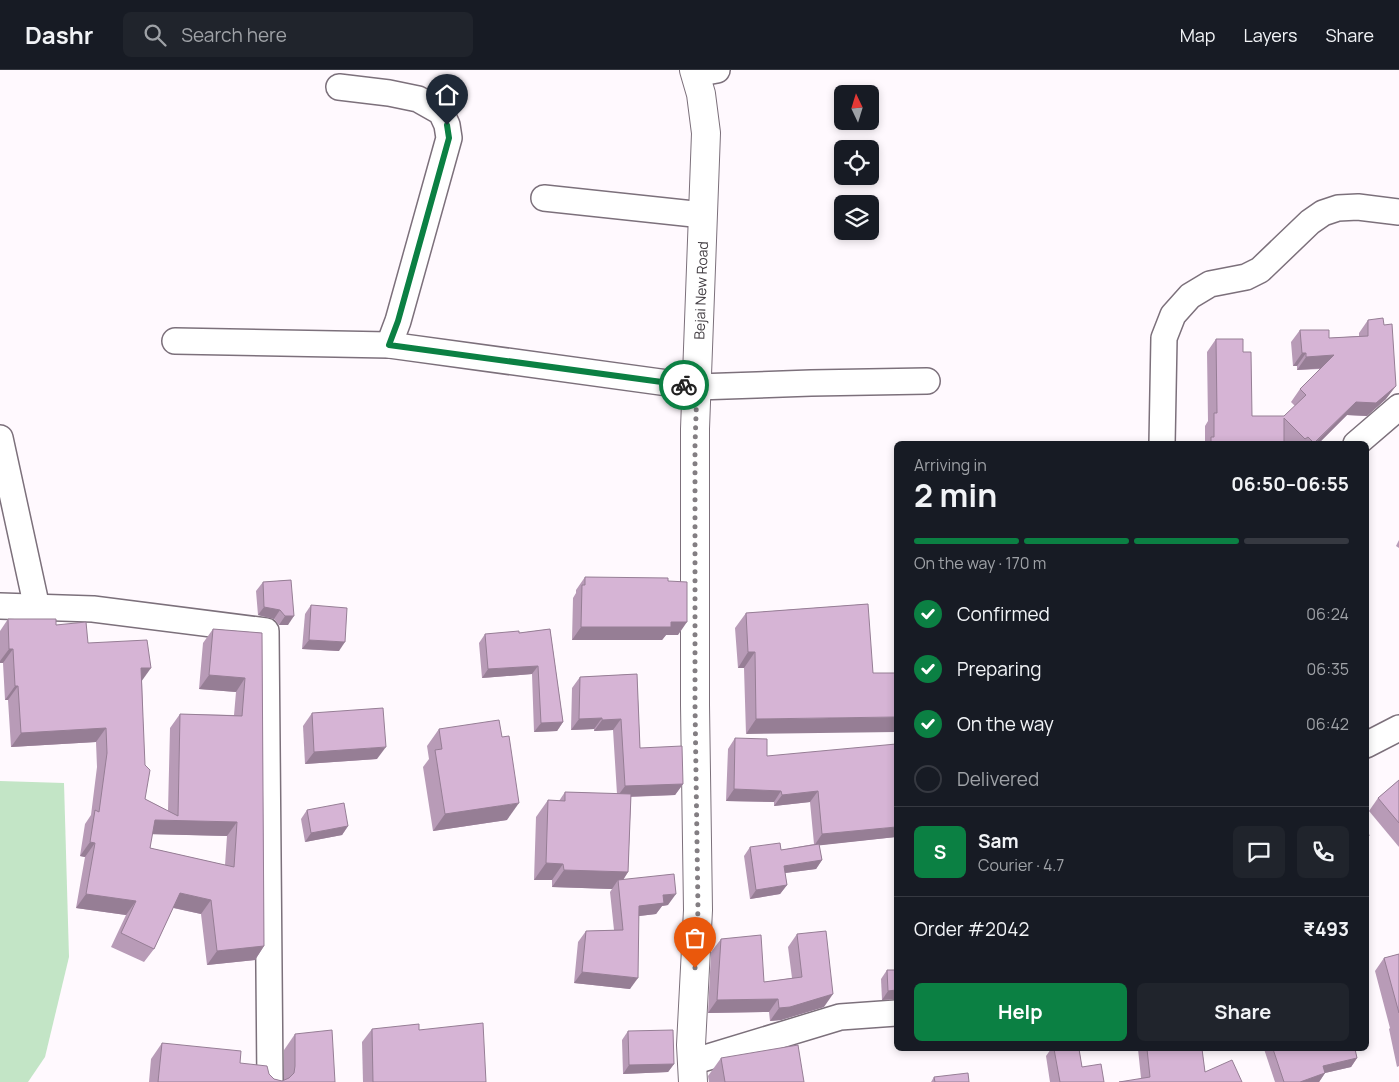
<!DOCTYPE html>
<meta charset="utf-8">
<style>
:root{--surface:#171b24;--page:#20242c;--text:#f1f3f6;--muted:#9ea1a6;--line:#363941;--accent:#0b8043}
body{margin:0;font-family:Manrope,sans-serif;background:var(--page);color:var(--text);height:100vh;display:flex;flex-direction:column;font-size:19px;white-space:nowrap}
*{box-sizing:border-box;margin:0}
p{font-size:16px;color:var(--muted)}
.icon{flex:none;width:28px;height:28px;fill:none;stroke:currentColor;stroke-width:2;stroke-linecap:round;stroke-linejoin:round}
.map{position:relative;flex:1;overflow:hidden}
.sheet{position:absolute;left:894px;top:371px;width:475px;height:610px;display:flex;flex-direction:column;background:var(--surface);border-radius:8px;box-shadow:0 2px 8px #0003}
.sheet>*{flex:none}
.needle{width:32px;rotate:356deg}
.tools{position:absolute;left:834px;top:15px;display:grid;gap:10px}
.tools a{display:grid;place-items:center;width:45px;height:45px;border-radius:8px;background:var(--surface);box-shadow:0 2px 8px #0003;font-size:25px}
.pin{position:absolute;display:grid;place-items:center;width:42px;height:42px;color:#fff;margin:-51px -21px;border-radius:50% 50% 50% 0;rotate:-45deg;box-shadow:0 0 5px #0007}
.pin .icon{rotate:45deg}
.courier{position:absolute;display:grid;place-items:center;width:50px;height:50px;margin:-25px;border:4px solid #0b8043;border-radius:50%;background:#fff;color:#222;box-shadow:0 1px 6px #0007}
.head em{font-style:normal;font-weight:700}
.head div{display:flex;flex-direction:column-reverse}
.head{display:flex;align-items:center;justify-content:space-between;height:85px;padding:0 20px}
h1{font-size:32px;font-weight:700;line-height:38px}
.bar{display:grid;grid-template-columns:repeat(4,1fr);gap:8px 5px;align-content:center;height:60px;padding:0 20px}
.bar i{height:6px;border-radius:4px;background:var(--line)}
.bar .on{background:var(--accent)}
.bar p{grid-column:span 4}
.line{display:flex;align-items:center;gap:12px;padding:0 20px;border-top:1px solid var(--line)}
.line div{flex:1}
.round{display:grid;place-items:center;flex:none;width:52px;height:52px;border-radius:8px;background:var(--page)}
ol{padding:0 20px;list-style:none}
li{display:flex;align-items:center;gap:15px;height:55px}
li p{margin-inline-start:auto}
li .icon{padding:5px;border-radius:50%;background:var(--accent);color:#fff;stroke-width:4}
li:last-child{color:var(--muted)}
li i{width:28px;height:28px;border:2px solid var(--line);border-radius:50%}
.action{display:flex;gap:10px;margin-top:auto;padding:10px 20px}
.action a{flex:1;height:58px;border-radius:8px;background:var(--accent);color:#fff;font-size:20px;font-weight:700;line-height:58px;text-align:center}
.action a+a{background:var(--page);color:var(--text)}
header{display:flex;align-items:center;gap:30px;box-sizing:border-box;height:70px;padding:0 25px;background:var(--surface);border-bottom:1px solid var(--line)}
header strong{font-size:24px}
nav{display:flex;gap:28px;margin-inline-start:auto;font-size:18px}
.search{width:350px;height:45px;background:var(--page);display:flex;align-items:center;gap:12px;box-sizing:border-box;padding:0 18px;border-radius:8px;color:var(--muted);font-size:19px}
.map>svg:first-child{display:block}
.green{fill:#c3e5c6}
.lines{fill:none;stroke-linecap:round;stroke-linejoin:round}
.minor-casing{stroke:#7c707b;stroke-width:28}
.tertiary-casing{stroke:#7c707b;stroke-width:30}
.minor{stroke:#fff;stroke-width:25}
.tertiary{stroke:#fff;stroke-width:28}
.wall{fill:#b89bb7;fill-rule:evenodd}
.shaded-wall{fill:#967e95}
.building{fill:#d6b4d5;stroke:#967e95;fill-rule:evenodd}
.done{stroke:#837e82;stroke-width:5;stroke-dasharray:0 9}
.route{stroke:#0b8043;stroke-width:6}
.labels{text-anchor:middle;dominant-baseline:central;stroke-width:4;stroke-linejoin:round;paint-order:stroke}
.street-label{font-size:14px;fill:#403b40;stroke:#fff9fe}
</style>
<header>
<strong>Dashr</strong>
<div class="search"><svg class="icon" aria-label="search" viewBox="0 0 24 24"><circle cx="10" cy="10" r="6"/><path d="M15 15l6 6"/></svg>Search here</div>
<nav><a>Map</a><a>Layers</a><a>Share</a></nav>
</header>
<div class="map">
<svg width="1399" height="1012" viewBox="0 0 1399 1012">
<rect width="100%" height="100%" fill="#fff9fe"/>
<!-- green -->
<path class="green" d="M0,711l64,2 5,174 -24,100 -17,25h-28z"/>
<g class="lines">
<defs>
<g id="minor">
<path d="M695,4l22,-4"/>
<path d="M339,17l50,6 29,6 23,13 6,13 2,13 -51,183 -9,24"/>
<path d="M544,128l159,17"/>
<path d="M175,271l214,4 308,42 114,-4 116,-2"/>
<path d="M0,368l37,170"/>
<path d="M1162,374l2,-106 9,-23 17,-19 20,-12 36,-7 14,-7 50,-48 13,-9 15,-5 20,-1 41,5"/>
<path d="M1356,374l43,-37"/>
<path d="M0,536l93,3 173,22 4,451"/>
<path d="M1366,675l33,-17"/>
<path d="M692,992l148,-45 56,-4"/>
</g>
<g id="tertiary">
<path id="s1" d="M693,1012l-2,-37 7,-135 -3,-205v-276l11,-296 -5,-39 -7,-24"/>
</g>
</defs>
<!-- minor casing -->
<use href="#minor" class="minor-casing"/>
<!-- tertiary casing -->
<use href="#tertiary" class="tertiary-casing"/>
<!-- minor -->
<use href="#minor" class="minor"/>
<!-- tertiary -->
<use href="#tertiary" class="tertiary"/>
</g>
<!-- wall -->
<g class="wall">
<path d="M1368,250l18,79 -19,17 -20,-1 -29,29h-30l-4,-3v3h-79v-18l3,-5 -1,-69 9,-13 27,13 9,64h32l11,-10 -4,-4 9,-13 21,-20 -24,1v-4h-4l-2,-24 9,-12 29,8 30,-2v-3z"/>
<path d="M1399,470v8l-3,-2z"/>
<path d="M585,507l83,4 10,54h-12l-4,5h-90l1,-42 3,-5v-3z"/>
<path d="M291,510l-3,45h-9l-5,-6 -16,-4 -2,-24 7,-9z"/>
<path d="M868,534l-122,130 -2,-66h-6l-3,-40 11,-15z"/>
<path d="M311,535l28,46 -37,-2 3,-35z"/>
<path d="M8,549l48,6 32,18 54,38 3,118 23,12 2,-83 10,-14 54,1 2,-23 -37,-3 4,-46 10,-14 49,4 2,313 -9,14 -48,5 -6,-51 -28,-6 -19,41 -10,13 -33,-15 15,-32 -50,-7 9,-51 -5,-1 5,-32 6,-9 6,-48 -1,-25 -85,5 -3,-47h-3l-2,-37h-3v-32zM152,764l75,2 -2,29 -75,-17z"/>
<path d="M550,559l13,93 -6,9 -23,1 -2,-58 -50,4 -3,-35 6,-9 34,-1z"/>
<path d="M637,604l3,74 43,36 -8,11 -44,2 -3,75 -5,8 45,25 -6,1 -6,8 -17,2 -9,73 -56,-6 4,-41 8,-11 28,-1 -4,-38 2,-3 -60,-2v-7h-18l2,-63 12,-17 11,1 6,-9 52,2 -4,-64 -19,1v-2l-23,1 1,-42 8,-11z"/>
<path d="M312,643l65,46 -72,5 -2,-38z"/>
<path d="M439,659l68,91 -74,11 -10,-64 6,-8 -2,-13z"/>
<path d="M735,668l32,18 129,81 -77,8 3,15 -6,9 -31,4 2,12 -7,9 -30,5 -6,-43 6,-9 31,3 33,-6 -4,-42 -36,4v-4l-48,-1 2,-52z"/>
<path d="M1399,710v67l-30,-36 9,-13z"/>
<path d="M307,740l41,16 -6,9 -37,7 -4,-23z"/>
<path d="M797,864l27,73 -43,13 -11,1 -1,-9 -61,1 3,-61 10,-13 43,43 28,-4 -4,-31z"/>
<path d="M1399,884v112l-2,1 -8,-38 1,-1 -15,-57 9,-13z"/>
<path d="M887,900h9v29l-14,1 -1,-21z"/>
<path d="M372,959l47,1 67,52h-123l-1,-40z"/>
<path d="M628,961l46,33 -6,8 -45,2 -1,-34z"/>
<path d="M295,964l40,48h-186l2,-23 11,-16 107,31 5,5 8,2 2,-1v-30z"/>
<path d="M1051,979h28l3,18 22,15h-54l-4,-26z"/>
<path d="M1138,979h64l3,23 37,10 -101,-4z"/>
<path d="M1264,979h91l2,9 -6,9 -26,6 -6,9h-44z"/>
<path d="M721,988l83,24h-95l-1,-6z"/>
<path d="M934,1007l35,5h-38z"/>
</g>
<!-- shaded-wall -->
<g class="shaded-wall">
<path d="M1302,283h4l-9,13h-4z"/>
<path d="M1334,285l-9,13 -28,2 9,-13z"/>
<path d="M1396,316l-10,13 -19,17 -20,-1 -29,29h-4l42,-42z"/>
<path d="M264,537l16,3 -6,9 -16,-4z"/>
<path d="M285,546h9l-6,9h-9z"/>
<path d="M671,552h16l-9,13h-12l-4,5h-90l9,-13z"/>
<path d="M309,570l36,2 -6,9 -37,-2z"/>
<path d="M9,579h4l-10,14h-3v-2z"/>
<path d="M748,582h7l-11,16h-6z"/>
<path d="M538,596l-6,8 -50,4 6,-9z"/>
<path d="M141,598h10l-10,14z"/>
<path d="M209,605l36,3 -9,14 -37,-3z"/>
<path d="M15,616h3l-10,14h-3z"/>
<path d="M896,647v15l-150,2 10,-15z"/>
<path d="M602,648l-8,11 -23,1 8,-11z"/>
<path d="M621,649l-8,11 -19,1 8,-11z"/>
<path d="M563,652l-6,9 -23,1 7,-9z"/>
<path d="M106,658l-10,14 -85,5 10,-14z"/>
<path d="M386,677l-9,12 -72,5 9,-12z"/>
<path d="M683,714l-8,11 -58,2 8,-11z"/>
<path d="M734,719l47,2 -7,11 -48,-1z"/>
<path d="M818,721l-8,11 -36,4 8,-11z"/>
<path d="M519,733l-12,17 -74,11 12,-17z"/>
<path d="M155,750l82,2 -10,14 -82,-2z"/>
<path d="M348,756l-6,9 -37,7 6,-9z"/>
<path d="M896,757v10l-82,9 8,-12z"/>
<path d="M90,772l5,1 -10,14 -5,-1z"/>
<path d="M822,790l-6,9 -39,5 7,-8z"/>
<path d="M546,793l17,1 -11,16h-18z"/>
<path d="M564,800l64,2 -9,14 -1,-6 -6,9 -60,-2z"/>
<path d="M787,815l-7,9 -30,5 6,-9z"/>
<path d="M180,823l31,7 -10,14 -31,-7z"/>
<path d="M86,824l50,7 -10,14 -50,-7z"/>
<path d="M676,824l-8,11 -6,1 -6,8 -25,3 8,-11 24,-11z"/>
<path d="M264,876l-9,14 -48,5 10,-14z"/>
<path d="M582,902l56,6 -8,11 -56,-6z"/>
<path d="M896,920v9l-14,1 6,-9z"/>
<path d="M833,924l-9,13 -43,13 -11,1 9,-13z"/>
<path d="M778,929l-9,13 -61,1 9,-13z"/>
<path d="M1357,988l-6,9 -35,8 7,-9z"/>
<path d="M674,994l-6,8 -45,2 6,-9z"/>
<path d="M1325,1003l-6,9h-19z"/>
</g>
<!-- building -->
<g class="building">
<path d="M1383,248l1,7 8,-1 4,62 -20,17 -20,-1 -42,41 -6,-6 -3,2 -21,-21v26h-73v-7h3v-24h3l-1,-74h27v13h8l1,64h32l22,-21 -6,-6 34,-34 -28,2v-4h-4l-2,-23h29v8l39,-2v-16z"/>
<path d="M585,507l83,1v3l19,1v40h-16v5h-90l1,-42h3z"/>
<path d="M291,510l3,36h-9l-5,-6 -16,-3 -1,-25z"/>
<path d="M868,534l5,69h23v44l-140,2 -1,-67h-7l-2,-39z"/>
<path d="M311,535l36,3 -2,34 -36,-2z"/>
<path d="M8,549h48v6l30,-3 2,21 59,-3 4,28h-10l4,97 5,5 -5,29 33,17 2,-102 62,2 3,-38 -36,-3 4,-46 49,4 2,313 -47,5 -6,-51 -31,-7 -26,56 -33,-16 15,-32 -50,-7 9,-51 -5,-1 5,-32 4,2 8,-59 -1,-25 -85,5 -3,-47h-3l-2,-37h-4zM155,750l82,2 -3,45 -84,-19z"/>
<path d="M550,559l13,93 -22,1 -3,-57 -50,3 -3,-35 34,-3v2z"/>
<path d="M637,604l3,74 42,-2 1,38 -58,2 -4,-67 -19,1v-2l-23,1 1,-42z"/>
<path d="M383,638l3,39 -72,5 -2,-39z"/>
<path d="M499,650l3,17 7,-1 10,67 -74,11 -10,-64 7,-1 -3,-20z"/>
<path d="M735,668l32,1v17l129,-12v83l-74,7 -4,-43 -36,4 -1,-4 -47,-2z"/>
<path d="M1399,710v43l-21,-25z"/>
<path d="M565,722l66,2 -3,78 -64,-2 -1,-6 -17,-1 2,-63 17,1z"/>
<path d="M344,733l4,23 -37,7 -4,-23z"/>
<path d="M1366,753l3,13 -3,1z"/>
<path d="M780,773l1,7 38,-6 3,16 -38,6 3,19 -31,5 -6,-43z"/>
<path d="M674,804l2,20 -13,1 1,8 -25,3 -1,72 -56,-6 4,-41 37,-1 -5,-50z"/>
<path d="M826,861l7,63 -43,13 -11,1 -1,-9 -61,1 4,-61 40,-4 3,47 38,-5 -5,-43z"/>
<path d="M1399,884v59l-15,-55z"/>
<path d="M887,900h9v20l-8,1z"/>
<path d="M483,953l3,59h-113l-1,-53 47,-5v6z"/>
<path d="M332,960l3,52h-177l4,-39 79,8 -1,12 27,3 2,8 5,5 8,2 7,-3 5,-5 1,-7v-32z"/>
<path d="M673,960l1,34 -45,1 -1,-34z"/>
<path d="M798,975l6,37h-79l-4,-24z"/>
<path d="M1054,979h25l3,18 19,-3 3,18h-44z"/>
<path d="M1147,979h55l3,23 27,-12 10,22h-123l31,-5z"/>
<path d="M1273,979h82l2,9 -34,8 2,7 -25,9h-16z"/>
<path d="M968,1003l1,9h-34l-1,-5z"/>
</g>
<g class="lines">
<!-- done -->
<path class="done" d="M684,315l13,2 -2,58v260l3,205 -3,58"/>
<!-- route -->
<path class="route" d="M447,55l2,13 -51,183 -9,24 295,40"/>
</g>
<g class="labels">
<!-- street labels -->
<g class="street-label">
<text stroke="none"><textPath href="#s1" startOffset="792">Bejai New Road</textPath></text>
</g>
</g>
</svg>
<div class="tools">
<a><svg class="needle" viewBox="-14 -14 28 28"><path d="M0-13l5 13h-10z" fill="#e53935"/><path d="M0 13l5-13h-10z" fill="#9ea1a6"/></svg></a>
<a><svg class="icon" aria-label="locate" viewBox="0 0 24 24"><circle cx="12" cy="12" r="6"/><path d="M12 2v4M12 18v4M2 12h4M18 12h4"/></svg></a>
<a><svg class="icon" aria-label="layers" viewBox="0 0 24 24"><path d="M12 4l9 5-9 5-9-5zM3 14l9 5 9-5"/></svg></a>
</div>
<div class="pin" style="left:695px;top:898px;background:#ea580c"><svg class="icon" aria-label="bag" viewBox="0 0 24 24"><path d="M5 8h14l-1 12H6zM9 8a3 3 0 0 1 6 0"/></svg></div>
<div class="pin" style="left:447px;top:55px;background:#1f2937"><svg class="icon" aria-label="home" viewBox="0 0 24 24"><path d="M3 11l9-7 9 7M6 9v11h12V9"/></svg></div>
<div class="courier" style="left:684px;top:315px"><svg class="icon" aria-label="bike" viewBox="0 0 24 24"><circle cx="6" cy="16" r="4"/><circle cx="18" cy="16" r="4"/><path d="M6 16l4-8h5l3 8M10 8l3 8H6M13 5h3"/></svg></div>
<section class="sheet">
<div class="head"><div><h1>2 min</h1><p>Arriving in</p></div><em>06:50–06:55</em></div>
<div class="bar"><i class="on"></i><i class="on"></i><i class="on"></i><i></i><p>On the way · 170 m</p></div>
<ol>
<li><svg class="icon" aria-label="check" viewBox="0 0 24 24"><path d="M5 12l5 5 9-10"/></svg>Confirmed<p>06:24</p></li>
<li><svg class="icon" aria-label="check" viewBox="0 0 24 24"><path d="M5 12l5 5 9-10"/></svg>Preparing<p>06:35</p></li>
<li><svg class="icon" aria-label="check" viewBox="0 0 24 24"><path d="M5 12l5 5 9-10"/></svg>On the way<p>06:42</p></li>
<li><i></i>Delivered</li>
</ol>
<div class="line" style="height:90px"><b class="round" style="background:var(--accent);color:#fff">S</b><div><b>Sam</b><p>Courier · 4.7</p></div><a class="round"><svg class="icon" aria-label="chat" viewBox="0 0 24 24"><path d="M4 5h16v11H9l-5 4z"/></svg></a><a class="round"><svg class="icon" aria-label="phone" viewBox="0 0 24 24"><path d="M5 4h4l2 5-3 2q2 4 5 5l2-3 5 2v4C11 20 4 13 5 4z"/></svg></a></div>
<div class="line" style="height:65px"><div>Order #2042</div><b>₹493</b></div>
<div class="action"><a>Help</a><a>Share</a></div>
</section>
</div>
